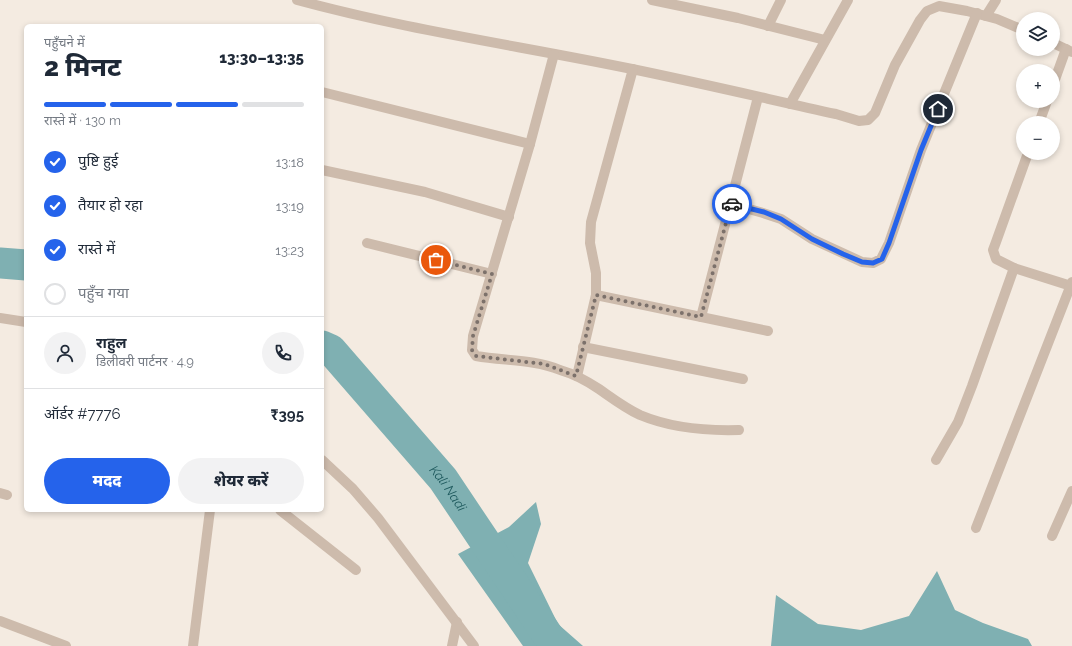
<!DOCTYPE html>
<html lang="hi">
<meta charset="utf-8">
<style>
:root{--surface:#fff;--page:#f2f2f3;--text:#1f2937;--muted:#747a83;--line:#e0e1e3;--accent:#2563eb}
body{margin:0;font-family:Raleway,"Noto Sans Devanagari",sans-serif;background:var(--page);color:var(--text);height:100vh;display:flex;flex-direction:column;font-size:15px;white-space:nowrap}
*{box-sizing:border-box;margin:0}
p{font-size:13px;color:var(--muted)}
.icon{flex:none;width:22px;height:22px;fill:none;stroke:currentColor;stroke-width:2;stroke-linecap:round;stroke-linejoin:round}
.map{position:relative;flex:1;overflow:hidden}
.sheet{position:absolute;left:24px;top:24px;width:300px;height:488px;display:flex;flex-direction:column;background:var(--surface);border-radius:6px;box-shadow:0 2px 6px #0003}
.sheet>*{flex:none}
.buttons{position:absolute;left:1016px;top:12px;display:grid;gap:8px}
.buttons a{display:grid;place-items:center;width:44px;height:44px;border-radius:50%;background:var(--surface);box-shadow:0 2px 6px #0003;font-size:20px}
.pin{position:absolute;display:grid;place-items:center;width:34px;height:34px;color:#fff;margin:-17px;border:2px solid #fff;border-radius:50%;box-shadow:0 1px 4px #0007}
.courier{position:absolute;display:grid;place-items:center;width:40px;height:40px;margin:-20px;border:3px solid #2563eb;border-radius:50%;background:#fff;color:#222;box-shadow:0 1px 5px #0007}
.overview em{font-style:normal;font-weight:800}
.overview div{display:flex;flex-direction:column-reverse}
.overview{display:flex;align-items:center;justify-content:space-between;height:68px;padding:0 20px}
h1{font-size:26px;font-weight:800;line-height:30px}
.bar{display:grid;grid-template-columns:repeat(4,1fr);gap:6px 4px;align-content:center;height:48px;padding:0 20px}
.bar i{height:5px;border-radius:3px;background:var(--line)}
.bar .selected{background:var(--accent)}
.bar p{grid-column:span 4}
.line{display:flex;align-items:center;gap:10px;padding:0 20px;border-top:1px solid var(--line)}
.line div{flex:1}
.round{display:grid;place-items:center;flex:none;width:42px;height:42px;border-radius:21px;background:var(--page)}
ol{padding:0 20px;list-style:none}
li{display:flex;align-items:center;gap:12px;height:44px}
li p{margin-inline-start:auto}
li .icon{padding:4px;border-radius:50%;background:var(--accent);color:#fff;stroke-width:4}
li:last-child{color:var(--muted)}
li i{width:22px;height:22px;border:2px solid var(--line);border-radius:50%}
.action{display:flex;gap:8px;margin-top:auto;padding:8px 20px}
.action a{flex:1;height:46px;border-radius:24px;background:var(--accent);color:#fff;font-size:16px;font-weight:800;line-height:46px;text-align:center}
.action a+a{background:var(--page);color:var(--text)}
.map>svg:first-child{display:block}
.water{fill:#7fb0b2}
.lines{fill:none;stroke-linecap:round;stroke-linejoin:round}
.river{stroke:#7fb0b2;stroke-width:31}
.minor{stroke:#cdbbac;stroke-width:10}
.done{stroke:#7c716b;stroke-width:4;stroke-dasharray:0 7.2}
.route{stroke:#2563eb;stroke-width:5}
.labels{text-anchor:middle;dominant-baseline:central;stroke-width:4;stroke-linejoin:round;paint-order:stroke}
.water-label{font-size:13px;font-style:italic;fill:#1f5a5e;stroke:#fbf5ee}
</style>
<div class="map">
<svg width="1072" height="646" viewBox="0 0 1072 646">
<rect width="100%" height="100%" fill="#f4ebe1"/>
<!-- water -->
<g class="water">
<path d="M536,502l5,22 -13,39 30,61 25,22h-60l-65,-92 51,-27z"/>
<path d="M937,571l18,39 28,13 45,16 4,7h-261l5,-51 42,29 43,6 48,-14z"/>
</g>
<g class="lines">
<!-- river -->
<g class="river">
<path d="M0,263l26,2"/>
<path id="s1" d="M322,346l9,4 112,129 112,167"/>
</g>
<!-- minor -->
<g class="minor">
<path d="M297,0c110,30 224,46 335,69 68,14 136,30 204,45l23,7 9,-1 7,-7 20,-48 25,-45 7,-9 12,-5 28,5 30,8 26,11"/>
<path d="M652,0l86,18 87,22"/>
<path d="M986,16l10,-16"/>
<path d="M768,26l13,-26"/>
<path d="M1053,43l19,9"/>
<path d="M554,54l-24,90 -57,192 -1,14 4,6c28,5 58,3 84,14 14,4 27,11 39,19 13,9 26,19 41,26 31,13 65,16 99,15"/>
<path d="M1053,85l13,-36"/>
<path d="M322,92l208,52"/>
<path d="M790,104l58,-104"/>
<path d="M1039,123l8,-22"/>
<path d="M1028,153l-32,89 -3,8 3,9 18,9 57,18"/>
<path d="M322,170l103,22 84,25"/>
<path d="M731,204l32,9 18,6 31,20 50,23 11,1 8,-4 8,-16 32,-93 56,-137"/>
<path d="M367,243l125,31"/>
<path d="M596,295l172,36"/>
<path d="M701,317l57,-220"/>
<path d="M0,318l26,4"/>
<path d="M583,347l160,32"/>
<path d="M577,376l19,-81v-22l-6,-30 1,-21 42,-153"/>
<path d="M322,460l31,29 25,29 96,128"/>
<path d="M936,460l22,-38 14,-36 42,-118"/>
<path d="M0,493l7,2"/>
<path d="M280,510l76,60"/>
<path d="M976,528l96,-246"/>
<path d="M1052,536l20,-45"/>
<path d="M0,621l66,25"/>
<path d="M193,646l17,-136"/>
<path d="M452,646l5,-24"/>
</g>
</g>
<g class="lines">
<!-- done -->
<path class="done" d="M436,260l56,14 -19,62 -1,14 4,6 68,8 32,12 20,-81 105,22 30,-113h1"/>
<!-- route -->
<path class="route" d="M732,204l32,8 17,7 31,20 31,15 19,8 11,1 9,-4 7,-16 32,-93 17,-41"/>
</g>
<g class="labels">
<!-- water labels -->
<g class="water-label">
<text stroke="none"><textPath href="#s1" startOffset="191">Kali Nadi</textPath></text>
</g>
</g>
</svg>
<div class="buttons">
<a><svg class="icon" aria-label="layers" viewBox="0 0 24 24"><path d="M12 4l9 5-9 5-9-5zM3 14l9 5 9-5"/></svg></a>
<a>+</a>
<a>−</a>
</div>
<div class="pin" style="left:436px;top:260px;background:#ea580c"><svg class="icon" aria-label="bag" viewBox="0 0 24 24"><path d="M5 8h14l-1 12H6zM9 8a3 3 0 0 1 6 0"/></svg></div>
<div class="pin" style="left:938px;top:109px;background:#1f2937"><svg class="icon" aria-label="home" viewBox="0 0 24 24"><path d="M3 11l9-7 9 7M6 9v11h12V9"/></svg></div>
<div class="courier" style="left:732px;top:204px"><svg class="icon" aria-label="car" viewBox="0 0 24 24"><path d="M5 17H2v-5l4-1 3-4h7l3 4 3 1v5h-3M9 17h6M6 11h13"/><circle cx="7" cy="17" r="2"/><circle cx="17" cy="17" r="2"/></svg></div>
<section class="sheet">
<div class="overview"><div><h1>2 मिनट</h1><p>पहुँचने में</p></div><em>13:30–13:35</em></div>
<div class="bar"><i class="selected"></i><i class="selected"></i><i class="selected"></i><i></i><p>रास्ते में · 130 m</p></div>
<ol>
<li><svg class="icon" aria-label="check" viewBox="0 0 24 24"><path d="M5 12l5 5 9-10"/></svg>पुष्टि हुई<p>13:18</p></li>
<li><svg class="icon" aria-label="check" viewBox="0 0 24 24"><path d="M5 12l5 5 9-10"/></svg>तैयार हो रहा<p>13:19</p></li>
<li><svg class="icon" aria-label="check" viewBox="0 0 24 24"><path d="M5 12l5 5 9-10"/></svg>रास्ते में<p>13:23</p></li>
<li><i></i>पहुँच गया</li>
</ol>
<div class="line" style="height:72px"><a class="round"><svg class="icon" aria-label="person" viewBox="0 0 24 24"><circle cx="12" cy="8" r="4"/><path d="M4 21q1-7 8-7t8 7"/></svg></a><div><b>राहुल</b><p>डिलीवरी पार्टनर · 4.9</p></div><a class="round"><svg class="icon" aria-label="phone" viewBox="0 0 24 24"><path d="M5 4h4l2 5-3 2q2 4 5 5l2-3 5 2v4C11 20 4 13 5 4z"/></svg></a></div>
<div class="line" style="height:52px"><div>ऑर्डर #7776</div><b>₹395</b></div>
<div class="action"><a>मदद</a><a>शेयर करें</a></div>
</section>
</div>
